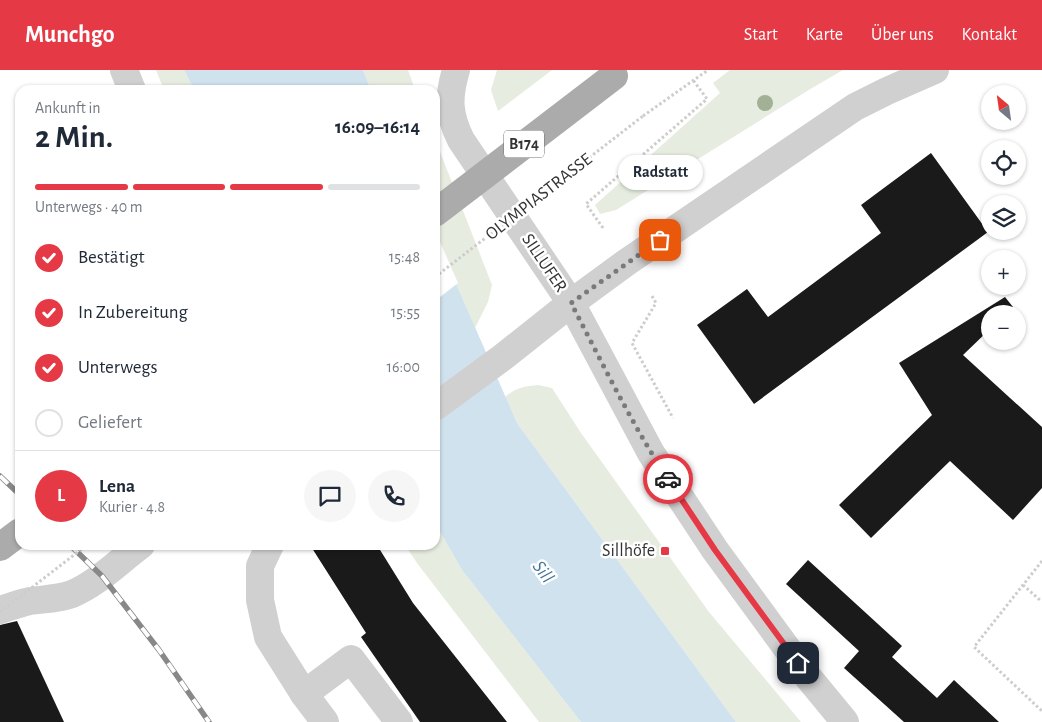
<!DOCTYPE html>
<html lang="de">
<meta charset="utf-8">
<style>
:root{--surface:#fff;--page:#f6f6f7;--text:#1f2937;--muted:#747a83;--line:#e0e1e3;--accent:#e63946}
body{margin:0;font-family:"Alegreya Sans",sans-serif;background:var(--page);color:var(--text);height:100vh;display:flex;flex-direction:column;font-size:19px;white-space:nowrap}
*{box-sizing:border-box;margin:0}
p{font-size:16px;color:var(--muted)}
.icon{flex:none;width:28px;height:28px;fill:none;stroke:currentColor;stroke-width:2;stroke-linecap:round;stroke-linejoin:round}
.map{position:relative;flex:1;overflow:hidden}
.panel{position:absolute;left:15px;top:15px;width:425px;height:465px;display:flex;flex-direction:column;background:var(--surface);border-radius:15px;box-shadow:0 1px 4px #0004}
.panel>*{flex:none}
.needle{width:32px;rotate:331deg}
.fabs{position:absolute;left:981px;top:15px;display:grid;gap:10px}
.fabs a{display:grid;place-items:center;width:45px;height:45px;border-radius:50%;background:var(--surface);box-shadow:0 1px 4px #0004;font-size:25px}
.pin{position:absolute;display:grid;place-items:center;width:42px;height:42px;color:#fff;margin:-21px;border-radius:10px;box-shadow:0 2px 8px #0006}
.courier{position:absolute;display:grid;place-items:center;width:50px;height:50px;margin:-25px;border:4px solid #e63946;border-radius:50%;background:#fff;color:#222;box-shadow:0 1px 6px #0007}
.bubble{position:absolute;height:35px;border-radius:18px;background:var(--surface);box-shadow:0 1px 4px #0004;font-size:16px;font-weight:700;line-height:35px;text-align:center}
.headline em{font-style:normal;font-weight:700}
.headline div{display:flex;flex-direction:column-reverse}
.headline{display:flex;align-items:center;justify-content:space-between;height:85px;padding:0 20px}
h1{font-size:32px;font-weight:700;line-height:38px}
.bar{display:grid;grid-template-columns:repeat(4,1fr);gap:8px 5px;align-content:center;height:60px;padding:0 20px}
.bar i{height:6px;border-radius:4px;background:var(--line)}
.bar .current{background:var(--accent)}
.bar p{grid-column:span 4}
.line{display:flex;align-items:center;gap:12px;padding:0 20px;border-top:1px solid var(--line)}
.line div{flex:1}
.round{display:grid;place-items:center;flex:none;width:52px;height:52px;border-radius:26px;background:var(--page)}
ol{padding:0 20px;list-style:none}
li{display:flex;align-items:center;gap:15px;height:55px}
li p{margin-inline-start:auto}
li .icon{padding:5px;border-radius:50%;background:var(--accent);color:#fff;stroke-width:4}
li:last-child{color:var(--muted)}
li i{width:28px;height:28px;border:2px solid var(--line);border-radius:50%}
header{display:flex;align-items:center;gap:30px;box-sizing:border-box;height:70px;padding:0 25px;background:var(--accent);color:#fff}
header strong{font-size:24px}
nav{display:flex;gap:28px;margin-inline-start:auto;font-size:18px}
.map>svg:first-child{display:block}
.green{fill:#e6ecdf}
.water{fill:#cfe2ee}
.pier{fill:#fff}
.building{fill:#1a1a1a}
.lines{fill:none;stroke-linecap:round;stroke-linejoin:round}
.path{stroke:#cdcdcd;stroke-width:3;stroke-dasharray:2.5 2.5;stroke-linecap:butt}
.minor{stroke:#d0d0d0;stroke-width:28}
.major{stroke:#ababab;stroke-width:28}
.rail-casing{stroke:#888;stroke-width:5.5}
.rail{stroke:#fff;stroke-width:4;stroke-dasharray:11;stroke-linecap:butt}
.path-bridge{stroke:#cdcdcd;stroke-width:3;stroke-dasharray:2.5 2.5;stroke-linecap:butt}
.major-bridge{stroke:#ababab;stroke-width:28}
.tree{fill:#a2b095}
.done{stroke:#7a7a7a;stroke-width:5;stroke-dasharray:0 9}
.route{stroke:#e63946;stroke-width:6}
.poi-dot{fill:#e63946;stroke:#fff;stroke-width:2}
.labels{text-anchor:middle;dominant-baseline:central;stroke-width:5;stroke-linejoin:round;paint-order:stroke}
.shield{fill:#fff;stroke:#707070;stroke-width:1}
.shield-label{font-size:16px;font-weight:bold;fill:#333}
.street-label{font-size:18px;fill:#333;stroke:#fff}
.poi-label{font-size:18px;fill:#333;stroke:#fff;text-anchor:end}
.water-label{font-size:19px;font-style:italic;fill:#3f7597;stroke:#fff}
</style>
<header>
<strong>Munchgo</strong>
<nav><a>Start</a><a>Karte</a><a>Über uns</a><a>Kontakt</a></nav>
</header>
<div class="map">
<svg width="1042" height="652" viewBox="0 0 1042 652">
<rect width="100%" height="100%" fill="#fff"/>
<!-- green -->
<g class="green">
<path d="M156,0h28l10,20h-30z"/>
<path d="M363,0h45l7,20h-44z"/>
<path d="M497,0h55l-54,41 -7,-21z"/>
<path d="M730,0h113l-31,18 -196,122 -16,4 -5,-9 125,-112 -7,-10z"/>
<path d="M435,69l57,146 -4,17 -13,26 -40,-92z"/>
<path d="M538,315l14,3 29,45 128,179 92,110h-65l-219,-299 -12,-26c10,-9 20,-11 33,-12z"/>
<path d="M435,453l27,47 119,152h-42l-122,-159 -12,-18h30z"/>
</g>
<!-- water -->
<g class="water">
<path d="M184,0h179l8,20h-177z"/>
<path d="M435,166l82,187 219,299h-155l-119,-152 -27,-47z"/>
</g>
<!-- pier -->
<path class="pier" d="M435,163l2,2 21,48 -23,18z"/>
<!-- building -->
<g class="building">
<path d="M931,83l57,79 -234,172 -57,-79 50,-36 21,28 113,-84 -20,-28z"/>
<path d="M1005,227l8,10 -7,7h-16v15l-27,26 79,72v61l-29,32 -63,-59 -79,77 -32,-33 93,-90 -33,-52z"/>
<path d="M310,475h67l36,58 94,119h-87l-59,-85 5,-4z"/>
<path d="M808,490l94,86 -10,11 45,41 17,-18 45,42h-95l-60,-54 15,-17 -73,-67z"/>
<path d="M17,551l47,101h-64v-97z"/>
</g>
<g class="lines">
<!-- path -->
<g class="path">
<path d="M643,46l65,-46"/>
<path d="M603,158l-17,-24 121,-105 -14,-19"/>
<path d="M652,226l4,7 -24,40 41,75"/>
<path d="M1042,491l-68,86 68,64"/>
<path d="M1023,515l18,16"/>
</g>
<!-- minor -->
<g class="minor">
<path d="M124,0l8,20"/>
<path d="M456,0c-8,27 -8,44 5,70l110,163 80,150 64,97 93,127 37,45"/>
<path d="M435,337l68,-50 68,-54 56,-41 228,-155 32,-16 48,-21"/>
<path d="M270,475l-10,21v34l8,37 36,57 21,28"/>
<path d="M0,540c10,-3 20,-7 30,-9 14,-2 28,-2 42,-7 26,-11 46,-32 69,-49"/>
<path d="M304,624l47,-35 48,63"/>
</g>
<!-- major -->
<path class="major" d="M0,477l20,-15"/>
<defs>
<g id="rail">
<path d="M0,406l20,19"/>
<path d="M70,475l32,31 57,74 50,72"/>
</g>
</defs>
<!-- rail casing -->
<use href="#rail" class="rail-casing"/>
<!-- rail -->
<use href="#rail" class="rail"/>
<!-- path-bridge -->
<g class="path-bridge">
<path d="M435,207l208,-161"/>
<path d="M0,542l87,-67"/>
</g>
<!-- major-bridge -->
<path class="major-bridge" d="M435,143l179,-137"/>
</g>
<!-- trees -->
<circle class="tree" cx="765" cy="33" r="8"/>
<g class="lines">
<!-- done -->
<path class="done" d="M660,170l-89,63c31,59 60,120 97,176"/>
<!-- route -->
<path class="route" d="M668,409l47,71 83,113"/>
</g>
<!-- markers -->
<rect class="poi-dot" x="660" y="476" width="10" height="10" rx="2.5"/>
<g class="labels">
<!-- shield labels -->
<rect class="shield" x="504" y="60.5" width="40" height="27" rx="4"/>
<g class="shield-label">
<text x="524" y="74">B174</text>
</g>
<!-- street labels -->
<g class="street-label">
<text transform="translate(539 127) rotate(-38)">OLYMPIASTRASSE</text>
<text transform="translate(544 193) rotate(56)">SILLUFER</text>
</g>
<!-- poi labels -->
<g class="poi-label">
<text x="655" y="481">Sillhöfe</text>
</g>
<!-- water labels -->
<g class="water-label">
<text transform="translate(543 502) rotate(54)">Sill</text>
</g>
</g>
</svg>
<div class="fabs">
<a><svg class="needle" viewBox="-14 -14 28 28"><path d="M0-13l5 13h-10z" fill="#e53935"/><path d="M0 13l5-13h-10z" fill="#747a83"/></svg></a>
<a><svg class="icon" aria-label="locate" viewBox="0 0 24 24"><circle cx="12" cy="12" r="6"/><path d="M12 2v4M12 18v4M2 12h4M18 12h4"/></svg></a>
<a><svg class="icon" aria-label="layers" viewBox="0 0 24 24"><path d="M12 4l9 5-9 5-9-5zM3 14l9 5 9-5"/></svg></a>
<a>+</a>
<a>−</a>
</div>
<div class="pin" style="left:660px;top:170px;background:#ea580c"><svg class="icon" aria-label="bag" viewBox="0 0 24 24"><path d="M5 8h14l-1 12H6zM9 8a3 3 0 0 1 6 0"/></svg></div>
<div class="pin" style="left:798px;top:593px;background:#1f2937"><svg class="icon" aria-label="home" viewBox="0 0 24 24"><path d="M3 11l9-7 9 7M6 9v11h12V9"/></svg></div>
<div class="courier" style="left:668px;top:409px"><svg class="icon" aria-label="car" viewBox="0 0 24 24"><path d="M5 17H2v-5l4-1 3-4h7l3 4 3 1v5h-3M9 17h6M6 11h13"/><circle cx="7" cy="17" r="2"/><circle cx="17" cy="17" r="2"/></svg></div>
<div class="bubble" style="left:618px;top:85px;width:85px">Radstatt</div>
<section class="panel">
<div class="headline"><div><h1>2 Min.</h1><p>Ankunft in</p></div><em>16:09–16:14</em></div>
<div class="bar"><i class="current"></i><i class="current"></i><i class="current"></i><i></i><p>Unterwegs · 40 m</p></div>
<ol>
<li><svg class="icon" aria-label="check" viewBox="0 0 24 24"><path d="M5 12l5 5 9-10"/></svg>Bestätigt<p>15:48</p></li>
<li><svg class="icon" aria-label="check" viewBox="0 0 24 24"><path d="M5 12l5 5 9-10"/></svg>In Zubereitung<p>15:55</p></li>
<li><svg class="icon" aria-label="check" viewBox="0 0 24 24"><path d="M5 12l5 5 9-10"/></svg>Unterwegs<p>16:00</p></li>
<li><i></i>Geliefert</li>
</ol>
<div class="line" style="height:90px"><b class="round" style="background:var(--accent);color:#fff">L</b><div><b>Lena</b><p>Kurier · 4.8</p></div><a class="round"><svg class="icon" aria-label="chat" viewBox="0 0 24 24"><path d="M4 5h16v11H9l-5 4z"/></svg></a><a class="round"><svg class="icon" aria-label="phone" viewBox="0 0 24 24"><path d="M5 4h4l2 5-3 2q2 4 5 5l2-3 5 2v4C11 20 4 13 5 4z"/></svg></a></div>
</section>
</div>
